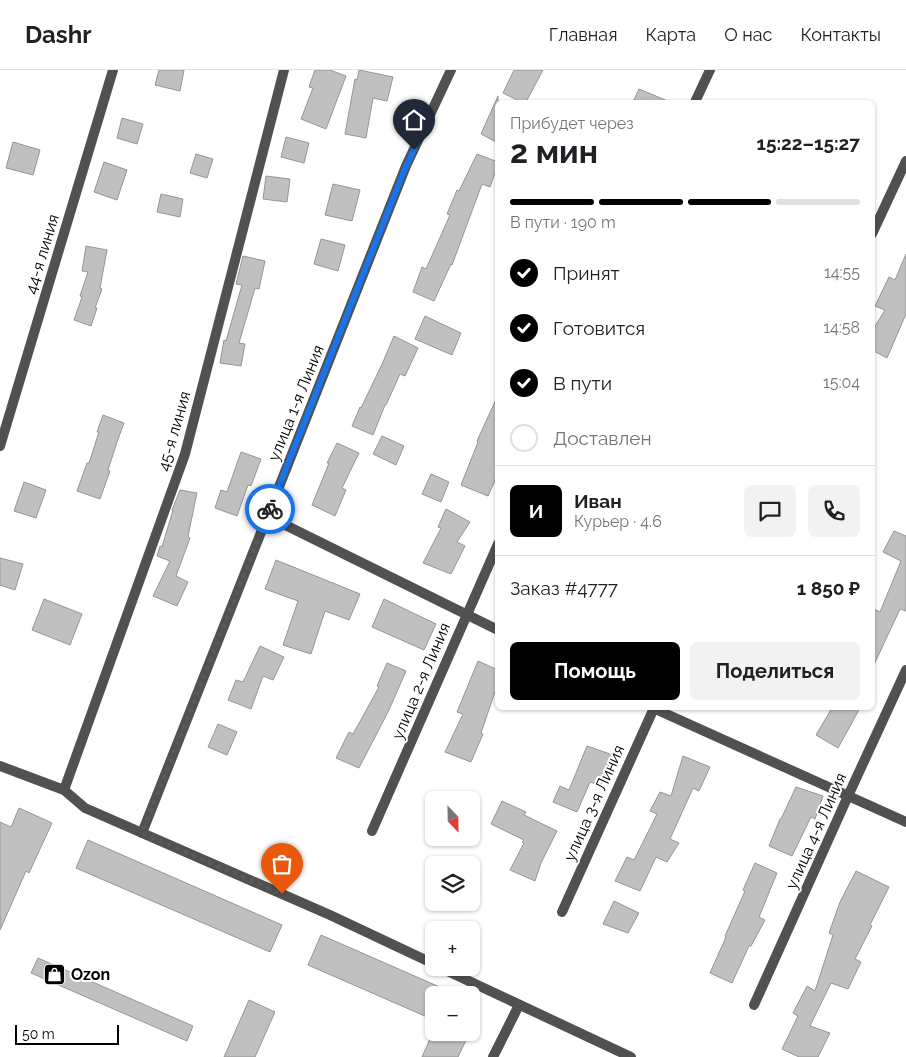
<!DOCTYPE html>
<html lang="ru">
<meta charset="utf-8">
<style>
:root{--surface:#fff;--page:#f2f2f2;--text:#202124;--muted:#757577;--line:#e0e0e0;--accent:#000}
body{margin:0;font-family:Raleway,sans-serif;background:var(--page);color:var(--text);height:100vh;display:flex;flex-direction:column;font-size:19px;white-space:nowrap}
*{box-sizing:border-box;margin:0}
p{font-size:16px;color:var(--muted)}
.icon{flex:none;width:28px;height:28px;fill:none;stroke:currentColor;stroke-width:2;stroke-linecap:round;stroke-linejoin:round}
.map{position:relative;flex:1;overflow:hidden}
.side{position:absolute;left:495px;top:30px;width:380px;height:610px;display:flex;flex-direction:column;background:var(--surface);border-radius:8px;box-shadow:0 1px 4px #0004}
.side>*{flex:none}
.needle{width:32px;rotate:158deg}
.fabs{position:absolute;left:425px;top:721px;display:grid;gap:10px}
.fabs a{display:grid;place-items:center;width:55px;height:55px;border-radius:8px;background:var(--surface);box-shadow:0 1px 4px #0004;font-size:25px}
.scale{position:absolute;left:15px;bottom:12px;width:104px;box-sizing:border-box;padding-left:5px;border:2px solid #000;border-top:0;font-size:14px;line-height:18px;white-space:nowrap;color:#000;-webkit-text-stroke:4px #fff;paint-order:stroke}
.pin{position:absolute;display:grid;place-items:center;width:42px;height:42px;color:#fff;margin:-51px -21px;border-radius:50% 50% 50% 0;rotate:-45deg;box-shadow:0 0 5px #0007}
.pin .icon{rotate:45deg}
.courier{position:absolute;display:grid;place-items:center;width:50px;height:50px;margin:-25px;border:4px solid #1a73e8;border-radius:50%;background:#fff;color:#222;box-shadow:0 1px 6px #0007}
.head em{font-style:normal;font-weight:700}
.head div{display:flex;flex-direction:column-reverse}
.head{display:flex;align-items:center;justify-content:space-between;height:85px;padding:0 15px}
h1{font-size:32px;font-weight:700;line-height:38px}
.bar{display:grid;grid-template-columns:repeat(4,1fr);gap:8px 5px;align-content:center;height:60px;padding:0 15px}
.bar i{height:6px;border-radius:4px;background:var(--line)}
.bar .on{background:var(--accent)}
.bar p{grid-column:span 4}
.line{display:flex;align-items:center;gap:12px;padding:0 15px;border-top:1px solid var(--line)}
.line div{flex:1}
.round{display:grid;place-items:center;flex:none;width:52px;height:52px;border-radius:8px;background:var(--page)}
ol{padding:0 15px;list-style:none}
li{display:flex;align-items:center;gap:15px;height:55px}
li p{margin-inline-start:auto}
li .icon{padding:5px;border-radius:50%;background:var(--accent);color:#fff;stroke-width:4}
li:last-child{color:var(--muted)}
li i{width:28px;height:28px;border:2px solid var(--line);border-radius:50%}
.action{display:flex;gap:10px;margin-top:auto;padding:10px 15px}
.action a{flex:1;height:58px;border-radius:8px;background:var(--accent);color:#fff;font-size:20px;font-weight:700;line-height:58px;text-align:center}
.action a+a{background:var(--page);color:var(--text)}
header{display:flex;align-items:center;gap:30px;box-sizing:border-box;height:70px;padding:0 25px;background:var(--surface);border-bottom:1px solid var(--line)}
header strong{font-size:24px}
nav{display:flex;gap:28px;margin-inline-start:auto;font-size:18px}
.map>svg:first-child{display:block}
.building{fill:#c0c0c0;stroke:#959595}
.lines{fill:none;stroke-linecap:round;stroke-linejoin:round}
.minor{stroke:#515151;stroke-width:10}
.done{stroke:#595959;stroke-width:5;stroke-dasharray:0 9}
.route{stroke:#1a73e8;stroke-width:6}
.labels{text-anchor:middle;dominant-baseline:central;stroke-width:4;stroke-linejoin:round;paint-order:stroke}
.street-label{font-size:16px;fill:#000;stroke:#fff}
.poi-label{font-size:16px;font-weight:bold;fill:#000;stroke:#fff;text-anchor:start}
</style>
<header>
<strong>Dashr</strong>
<nav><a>Главная</a><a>Карта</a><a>О нас</a><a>Контакты</a></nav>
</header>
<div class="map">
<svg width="906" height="987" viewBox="0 0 906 987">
<rect width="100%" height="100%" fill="#fff"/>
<!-- building -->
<g class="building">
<path d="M159,0h25l-4,21 -25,-6z"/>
<path d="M315,0h15l16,6 -20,53 -25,-10 12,-31 -4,-1z"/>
<path d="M359,0l34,7 -6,24 -14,-3 -7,40 -21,-4 10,-55 2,1z"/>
<path d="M514,0h29l-17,32h-5l-18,-9z"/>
<path d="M639,19l31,13h-37z"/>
<path d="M498,26v47l-17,-9z"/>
<path d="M122,48l21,6 -6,20 -20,-6z"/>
<path d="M286,67l23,6 -5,20 -23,-6z"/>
<path d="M13,72l27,8 -7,25 -27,-7z"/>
<path d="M196,84l17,5 -6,19 -17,-5z"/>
<path d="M477,84l21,8v2l-8,23 -8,-3 -30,81 -1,-1 -17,37 -21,-9 9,-25 4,2 24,-54 -3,-1 10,-24 2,1z"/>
<path d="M104,92l23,8 -10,30 -23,-8z"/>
<path d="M266,106l24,3 -3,23 -24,-3z"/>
<path d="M333,114l27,6 -8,31 -27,-6z"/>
<path d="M161,124l22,5 -3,18 -23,-5z"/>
<path d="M321,169l24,6 -7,26 -24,-7z"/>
<path d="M86,176l21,4 -7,38 2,1 -7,19h2l-6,18 -17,-6 8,-23 -2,-1 8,-24 -6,-1z"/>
<path d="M906,184v60l-19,44 -15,-8v-19l13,-21 -10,-4 14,-29 6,3z"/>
<path d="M243,186l22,5 -6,28 -4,-1 -16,55 6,1 -4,22 -21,-3 4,-23 2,1 16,-56 -6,-1z"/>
<path d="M425,246l36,17 -9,22 -37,-16z"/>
<path d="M394,266l24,12 -13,28 -5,-2 -14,31h-1l-12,30 -21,-9 8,-19 1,1 22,-46z"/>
<path d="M498,325v79l-10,22 -27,-11 17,-43 -1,-1z"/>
<path d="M103,345l21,8 -7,19 -9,28 2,1 -10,28 -23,-8 10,-28h2l10,-31h-2z"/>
<path d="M382,366l22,10 -8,19 -23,-11z"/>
<path d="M337,373l22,10 -17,35 4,2 -11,26 -23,-11 17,-42h-2z"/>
<path d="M241,382l20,7 -10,27 -3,-1 -11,31 -22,-8 6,-18 6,2z"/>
<path d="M431,404l18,8 -8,20 -19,-8z"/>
<path d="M24,412l22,8 -10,28 -22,-7z"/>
<path d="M180,420l17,3 -9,43 2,2 -14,38 12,6 -11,24 -24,-10 17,-35 -13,-5 3,-10 2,1 11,-37h-1z"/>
<path d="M446,439l24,13 -13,20 8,4 -14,28 -28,-11 18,-35 -3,-1z"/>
<path d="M894,461l12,5v75l-6,-2 -28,60v-61l8,4 21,-51 -18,-9z"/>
<path d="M0,488l23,6 -8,26 -15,-5z"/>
<path d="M276,490l84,34 -11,26 -24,-9 -14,43 -28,-9 15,-44 -33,-12z"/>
<path d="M44,529l38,15 -12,31 -38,-15z"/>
<path d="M384,529l52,25 -12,26 -52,-23z"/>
<path d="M260,576l24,11 -11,23 -10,-4 -12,33 -23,-9 8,-20 7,2z"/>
<path d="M478,591l20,9v13l-17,50 2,1 -12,28 -26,-10 18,-38 -6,-2z"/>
<path d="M387,593l19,8 -17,39 -30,58 -23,-10 13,-26 4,2 26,-47 -2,-1z"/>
<path d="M832,638h28l-22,40 -22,-13z"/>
<path d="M218,654l19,8 -10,23 -19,-8z"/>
<path d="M587,676l26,9 -12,31 -11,-4 -13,30 -24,-10 7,-16 9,4z"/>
<path d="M683,686l27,11 -11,24 -6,-3 -23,51 9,4 -12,19 -11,-5 -16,34 -25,-10 12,-24 7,3 23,-46 -7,-3 10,-19 11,4z"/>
<path d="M796,717l27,9 -8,23 -4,-2 -19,39 -23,-10 11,-27h1z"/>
<path d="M502,731l24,11 -2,3 33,16 -16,32 -6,18 -25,-11 14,-27 -2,-1 2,-2 -33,-16z"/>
<path d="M19,738l33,15 -23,50 -3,-2 -26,59v-108l11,5z"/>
<path d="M88,770l194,85 -12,27 -194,-84z"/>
<path d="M755,793l22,10 -18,44 6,3 -14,26h-2l-17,37 -22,-10 16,-36 -1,-1 20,-45 -2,-1z"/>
<path d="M856,801l33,16 -19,38 2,1 -17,33 6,3 -13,27 -17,-6 -21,43 20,7 -12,24h-19l-17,-8 16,-33 -5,-3 14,-27 8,5 18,-56 -4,-2 11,-31z"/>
<path d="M614,831l25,12 -11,20 -25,-9z"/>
<path d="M321,865l137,60h-24v25l-126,-55z"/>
<path d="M38,888l155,68 -6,15 -156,-68z"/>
<path d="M249,930l26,12 -20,45h-31z"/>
<path d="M433,962h22l12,6 -9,19h-36z"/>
</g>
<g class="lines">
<!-- minor -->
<g class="minor">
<path d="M695,32l15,-32"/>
<path d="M872,164l34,-73"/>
<path d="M0,376l113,-376"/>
<path d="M267,446l231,114"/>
<path d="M653,638l253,114"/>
<path d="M0,696l64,24 21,18 245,107 104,49"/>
<path d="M64,720l121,-336 99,-384"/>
<path d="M372,761l126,-287"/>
<path d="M142,763l264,-667 45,-96"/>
<path d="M562,842l92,-204"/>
<path d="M441,898l190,89"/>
<path d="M754,935l94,-209 58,-126"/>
<path d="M493,987l26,-52"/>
</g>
</g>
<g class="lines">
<!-- done -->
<path class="done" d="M270,439l-128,324 140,61"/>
<!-- route -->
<path class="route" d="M270,439l136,-343 8,-16"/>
</g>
<!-- icons -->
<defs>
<symbol id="shop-square" viewBox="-11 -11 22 22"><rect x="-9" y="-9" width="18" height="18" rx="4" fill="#000" stroke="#fff"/><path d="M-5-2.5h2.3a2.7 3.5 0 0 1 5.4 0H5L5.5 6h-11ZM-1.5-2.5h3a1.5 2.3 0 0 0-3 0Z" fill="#fff"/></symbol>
</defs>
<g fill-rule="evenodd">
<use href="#shop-square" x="42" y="892" width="25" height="25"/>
</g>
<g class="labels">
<!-- street labels -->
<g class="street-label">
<text transform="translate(42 184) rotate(-73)">44-я линия</text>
<text transform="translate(296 333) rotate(-68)">улица 1-я Линия</text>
<text transform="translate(174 361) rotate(-74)">45-я линия</text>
<text transform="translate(421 611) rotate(-67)">улица 2-я Линия</text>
<text transform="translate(594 733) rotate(-66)">улица 3-я Линия</text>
<text transform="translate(816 761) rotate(-66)">улица 4-я Линия</text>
</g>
<!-- poi labels -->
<g class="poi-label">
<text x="71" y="904">Ozon</text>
</g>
</g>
</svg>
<div class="fabs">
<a><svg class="needle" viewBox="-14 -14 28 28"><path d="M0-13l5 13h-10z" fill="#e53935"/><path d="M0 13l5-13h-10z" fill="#757577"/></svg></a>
<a><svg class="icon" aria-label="layers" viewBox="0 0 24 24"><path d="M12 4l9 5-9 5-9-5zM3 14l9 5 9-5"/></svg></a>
<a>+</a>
<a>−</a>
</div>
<div class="scale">50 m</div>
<div class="pin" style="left:282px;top:824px;background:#ea580c"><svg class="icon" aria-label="bag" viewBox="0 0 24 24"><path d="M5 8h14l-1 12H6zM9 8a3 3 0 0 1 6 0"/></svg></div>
<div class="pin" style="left:414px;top:80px;background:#1f2937"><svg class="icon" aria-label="home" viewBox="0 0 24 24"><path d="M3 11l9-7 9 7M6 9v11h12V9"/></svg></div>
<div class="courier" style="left:270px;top:439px"><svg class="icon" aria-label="bike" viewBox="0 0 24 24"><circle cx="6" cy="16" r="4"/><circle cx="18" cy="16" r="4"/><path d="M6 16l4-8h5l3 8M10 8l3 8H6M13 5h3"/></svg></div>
<section class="side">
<div class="head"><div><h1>2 мин</h1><p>Прибудет через</p></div><em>15:22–15:27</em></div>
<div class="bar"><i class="on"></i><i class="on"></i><i class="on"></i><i></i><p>В пути · 190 m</p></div>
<ol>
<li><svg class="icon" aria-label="check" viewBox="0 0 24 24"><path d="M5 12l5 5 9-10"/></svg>Принят<p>14:55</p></li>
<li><svg class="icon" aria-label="check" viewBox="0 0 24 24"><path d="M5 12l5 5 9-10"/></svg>Готовится<p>14:58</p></li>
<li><svg class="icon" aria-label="check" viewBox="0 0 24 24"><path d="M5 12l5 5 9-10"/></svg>В пути<p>15:04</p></li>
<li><i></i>Доставлен</li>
</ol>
<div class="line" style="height:90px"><b class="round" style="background:var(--accent);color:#fff">И</b><div><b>Иван</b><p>Курьер · 4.6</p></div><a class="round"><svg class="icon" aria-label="chat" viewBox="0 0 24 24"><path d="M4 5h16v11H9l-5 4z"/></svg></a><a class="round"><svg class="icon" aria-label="phone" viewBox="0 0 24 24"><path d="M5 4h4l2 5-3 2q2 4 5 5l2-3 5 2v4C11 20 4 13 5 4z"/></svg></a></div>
<div class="line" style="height:65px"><div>Заказ #4777</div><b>1 850 ₽</b></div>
<div class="action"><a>Помощь</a><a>Поделиться</a></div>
</section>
</div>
